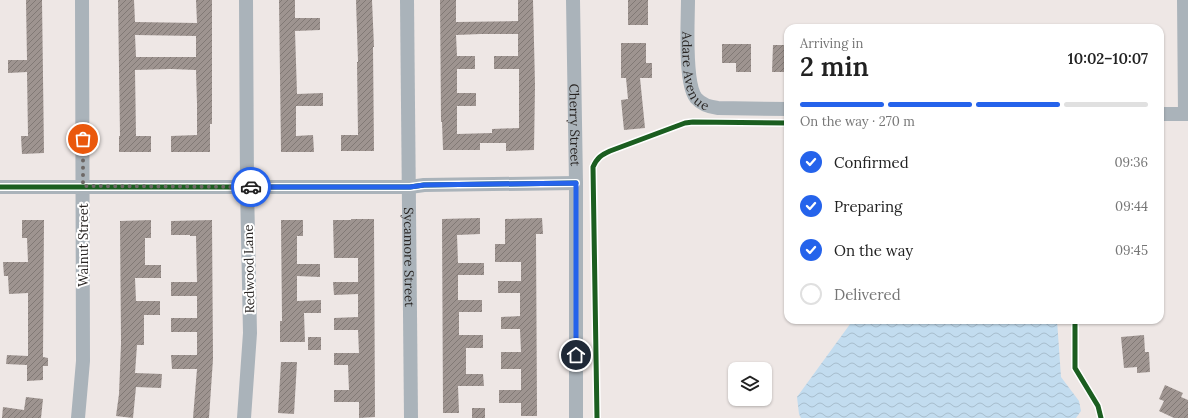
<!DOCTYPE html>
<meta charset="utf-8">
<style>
:root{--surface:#fff;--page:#f6f6f6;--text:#222;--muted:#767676;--line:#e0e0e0;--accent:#2563eb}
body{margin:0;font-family:Lora,serif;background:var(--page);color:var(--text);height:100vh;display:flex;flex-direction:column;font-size:15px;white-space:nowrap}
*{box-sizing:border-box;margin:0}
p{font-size:13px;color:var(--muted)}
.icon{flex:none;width:22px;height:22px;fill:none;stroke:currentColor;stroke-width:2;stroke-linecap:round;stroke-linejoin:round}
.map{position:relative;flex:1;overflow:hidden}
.panel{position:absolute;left:784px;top:24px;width:380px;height:300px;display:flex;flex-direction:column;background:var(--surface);border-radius:12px;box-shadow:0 1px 3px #0004}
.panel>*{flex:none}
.tools{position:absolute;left:728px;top:362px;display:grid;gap:8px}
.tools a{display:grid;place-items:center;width:44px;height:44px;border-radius:8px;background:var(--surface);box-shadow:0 1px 3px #0004;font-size:20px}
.pin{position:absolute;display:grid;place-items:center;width:34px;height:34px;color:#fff;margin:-17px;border:2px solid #fff;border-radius:50%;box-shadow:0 1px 4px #0007}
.courier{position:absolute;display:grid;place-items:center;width:40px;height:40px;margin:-20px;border:3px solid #2563eb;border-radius:50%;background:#fff;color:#222;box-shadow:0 1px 5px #0007}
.overview em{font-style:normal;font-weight:600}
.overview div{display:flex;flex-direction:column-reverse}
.overview{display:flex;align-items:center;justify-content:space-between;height:68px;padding:0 16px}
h1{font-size:26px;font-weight:600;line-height:30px}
.bar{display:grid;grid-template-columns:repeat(4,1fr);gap:6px 4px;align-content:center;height:48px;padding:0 16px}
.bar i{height:5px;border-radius:3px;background:var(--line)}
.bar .on{background:var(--accent)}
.bar p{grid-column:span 4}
ol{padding:0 16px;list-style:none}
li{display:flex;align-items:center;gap:12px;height:44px}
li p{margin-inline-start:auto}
li .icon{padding:4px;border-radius:50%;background:var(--accent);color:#fff;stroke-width:4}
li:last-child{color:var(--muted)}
li i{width:22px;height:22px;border:2px solid var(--line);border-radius:50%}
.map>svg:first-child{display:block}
.water{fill:url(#water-waves)}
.building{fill:url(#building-hatch);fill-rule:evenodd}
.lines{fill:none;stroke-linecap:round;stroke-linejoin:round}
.minor{stroke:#aab3ba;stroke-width:14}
.cycleway-casing{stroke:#fff;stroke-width:8}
.cycleway{stroke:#1b5e20;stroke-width:5}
.done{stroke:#6d6866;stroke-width:4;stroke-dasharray:0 7.2}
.route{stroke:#2563eb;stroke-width:5}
.labels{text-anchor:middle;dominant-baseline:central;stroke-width:4;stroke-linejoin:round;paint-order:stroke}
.street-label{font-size:13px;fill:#282422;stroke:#fff}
</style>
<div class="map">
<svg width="1188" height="418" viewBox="0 0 1188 418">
<defs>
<pattern id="water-waves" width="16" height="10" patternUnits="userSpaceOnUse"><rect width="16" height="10" fill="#c2dcef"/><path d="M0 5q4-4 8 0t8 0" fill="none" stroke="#a7bdcd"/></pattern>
<pattern id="building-hatch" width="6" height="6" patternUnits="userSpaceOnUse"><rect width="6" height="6" fill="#9e9490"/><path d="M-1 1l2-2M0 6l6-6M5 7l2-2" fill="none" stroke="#817975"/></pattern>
</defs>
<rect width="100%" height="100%" fill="#eee7e5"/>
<!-- water -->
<path class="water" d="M853,320h204l4,57 18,24 2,10 -5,7h-275l-2,-4 -2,-17z"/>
<!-- building -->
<g class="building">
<path d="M26,0h16l2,153 -22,1 -1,-18h7l-1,-64 -19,1v-13h19z"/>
<path d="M118,0h16l1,22 62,1 -1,-23h16v124h-2v28h-39v-16l26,-1v-31l-1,-34 -25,-1 -36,1 1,66h15v16h-32v-16h1zM135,35l61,1v21h-60z"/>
<path d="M279,0h16v18h25v12l-25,1 2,63 26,-1v13h-27v30l17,-1 1,17h-33z"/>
<path d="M356,0h16l2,47h-1l1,104h-33v-16h17l-1,-73h1z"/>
<path d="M440,0h16v22l62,-1v-21h15l2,85 -1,65 -28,1v-8h-26v7h-37l-1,-28h-1zM481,34h37v22h-24v13h25v59l-27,1v4l-35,1v-28h19v-13h-19v-24h18v-13h-18l-1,-21z"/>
<rect x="628" y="0" width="20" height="25"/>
<path d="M621,43h25v20h6v15h-12l5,50 -21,2 -3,-30 7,-1 -2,-21h-5z"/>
<path d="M722,44h29v28h-15v-9h-14z"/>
<path d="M773,45h15l-1,27h-15z"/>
<path d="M480,218v16l-23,1 1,28h26v12h-26v25h24v12h-23v23h24v13h-17v26h17l1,12h-26l1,27h-16l-1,-194z"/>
<path d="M542,218l1,16h-7l1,182h-16v-13h-22v-13h22v-21h-20v-17h20l-1,-23h-19v-12l19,-1v-23h-22v-12h23v-19h-26v-18h10v-25z"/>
<path d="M351,219h23l1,198 -16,1v-16h-25v-12h15l-1,-25h-14v-12h25l-1,-23h-24v-12l24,-1v-23l-24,1 -1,-13h25v-24h-24l-1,-38h18z"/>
<path d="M22,220h22l-1,137 5,1v8h-5v14l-16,1v-16l-21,-1 1,-9 21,1v-63l-19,1 -1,-18h-4l-1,-14h25l-1,-24h-5z"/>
<path d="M151,220v18h-6v27h16v13h-26l1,23h24v14h-16v30h-7l-2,28 27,1 -1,14 -25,-1 -3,31 -17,-2 3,-22 2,-50 -1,-123z"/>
<path d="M212,220l1,139 -4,59h-16l4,-49h-25l-1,-14h26v-23h-26v-14h26v-22h-26v-14h26l-1,-46h-6v-1h-19v-14z"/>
<path d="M281,220h22v16h-6v28h23v13l-23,-1v25l24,-1v13h-17l1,29h-25v-21h2z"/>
<path d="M1144,335l1,17h4l1,20 -13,1v-6l-13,1 -3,-31z"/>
<rect x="308" y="337" width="13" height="13"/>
<path d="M281,362h16l-3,52 -16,-1z"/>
<path d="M1165,385l18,8 -2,4 7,3v18h-14l-15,-7 5,-10 -5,-2z"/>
<path d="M26,397l17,2 -2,19h-39l1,-11 21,3z"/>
<rect x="472" y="408" width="13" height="10"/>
</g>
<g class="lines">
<!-- minor -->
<g class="minor">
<path id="s1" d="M407,0l4,418"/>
<path id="s2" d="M573,0l3,183v235"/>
<path id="s3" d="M688,0c0,21 -4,83 8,98 6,7 13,9 22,10l70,1"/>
<path d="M1184,0l1,114"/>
<path d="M1160,114h28"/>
<path d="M0,187h410l14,-2 152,-2"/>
<path d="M78,418l5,-57 -1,-361"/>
<path d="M244,418l6,-85 -3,-146 -1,-187"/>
</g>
<defs>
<g id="cycleway">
<path d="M0,187h410l14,-2 152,-2"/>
<path d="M1075,320v48l23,38 3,12"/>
<path d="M597,418l-4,-251c4,-9 8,-12 17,-16l75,-28 8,-1 95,1"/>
</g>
</defs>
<!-- cycleway casing -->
<use href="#cycleway" class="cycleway-casing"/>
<!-- cycleway -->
<use href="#cycleway" class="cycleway"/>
</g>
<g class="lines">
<!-- done -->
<path class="done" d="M83,139v47l168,1"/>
<!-- route -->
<path class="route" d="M251,187h159l14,-2 152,-2v172"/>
</g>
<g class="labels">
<!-- street labels -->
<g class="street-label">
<text stroke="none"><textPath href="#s3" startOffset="73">Adare Avenue</textPath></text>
<text stroke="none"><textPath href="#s2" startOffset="125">Cherry Street</textPath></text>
<text transform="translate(83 245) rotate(-90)">Walnut Street</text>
<text stroke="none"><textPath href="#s1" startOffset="257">Sycamore Street</textPath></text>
<text transform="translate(249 269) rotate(-91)">Redwood Lane</text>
</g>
</g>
</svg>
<div class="tools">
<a><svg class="icon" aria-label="layers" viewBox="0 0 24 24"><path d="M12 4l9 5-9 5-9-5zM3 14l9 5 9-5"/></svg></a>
</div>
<div class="pin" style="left:83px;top:139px;background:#ea580c"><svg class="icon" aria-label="bag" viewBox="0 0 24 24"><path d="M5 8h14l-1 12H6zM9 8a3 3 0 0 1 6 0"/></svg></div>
<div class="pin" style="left:576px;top:355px;background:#1f2937"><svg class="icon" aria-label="home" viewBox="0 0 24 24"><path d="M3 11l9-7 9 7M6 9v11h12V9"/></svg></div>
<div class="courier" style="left:251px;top:187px"><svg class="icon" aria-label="car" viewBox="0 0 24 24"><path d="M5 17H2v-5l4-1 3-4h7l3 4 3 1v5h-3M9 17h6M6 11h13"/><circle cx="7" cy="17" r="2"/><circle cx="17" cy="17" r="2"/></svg></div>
<section class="panel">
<div class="overview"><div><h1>2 min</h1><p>Arriving in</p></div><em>10:02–10:07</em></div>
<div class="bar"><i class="on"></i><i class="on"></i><i class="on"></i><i></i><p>On the way · 270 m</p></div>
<ol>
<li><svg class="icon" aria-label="check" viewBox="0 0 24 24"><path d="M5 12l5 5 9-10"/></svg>Confirmed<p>09:36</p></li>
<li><svg class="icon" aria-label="check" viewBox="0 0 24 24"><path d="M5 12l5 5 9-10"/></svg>Preparing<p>09:44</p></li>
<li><svg class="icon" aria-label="check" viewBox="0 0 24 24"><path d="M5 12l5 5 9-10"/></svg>On the way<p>09:45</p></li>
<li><i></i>Delivered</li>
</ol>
</section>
</div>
